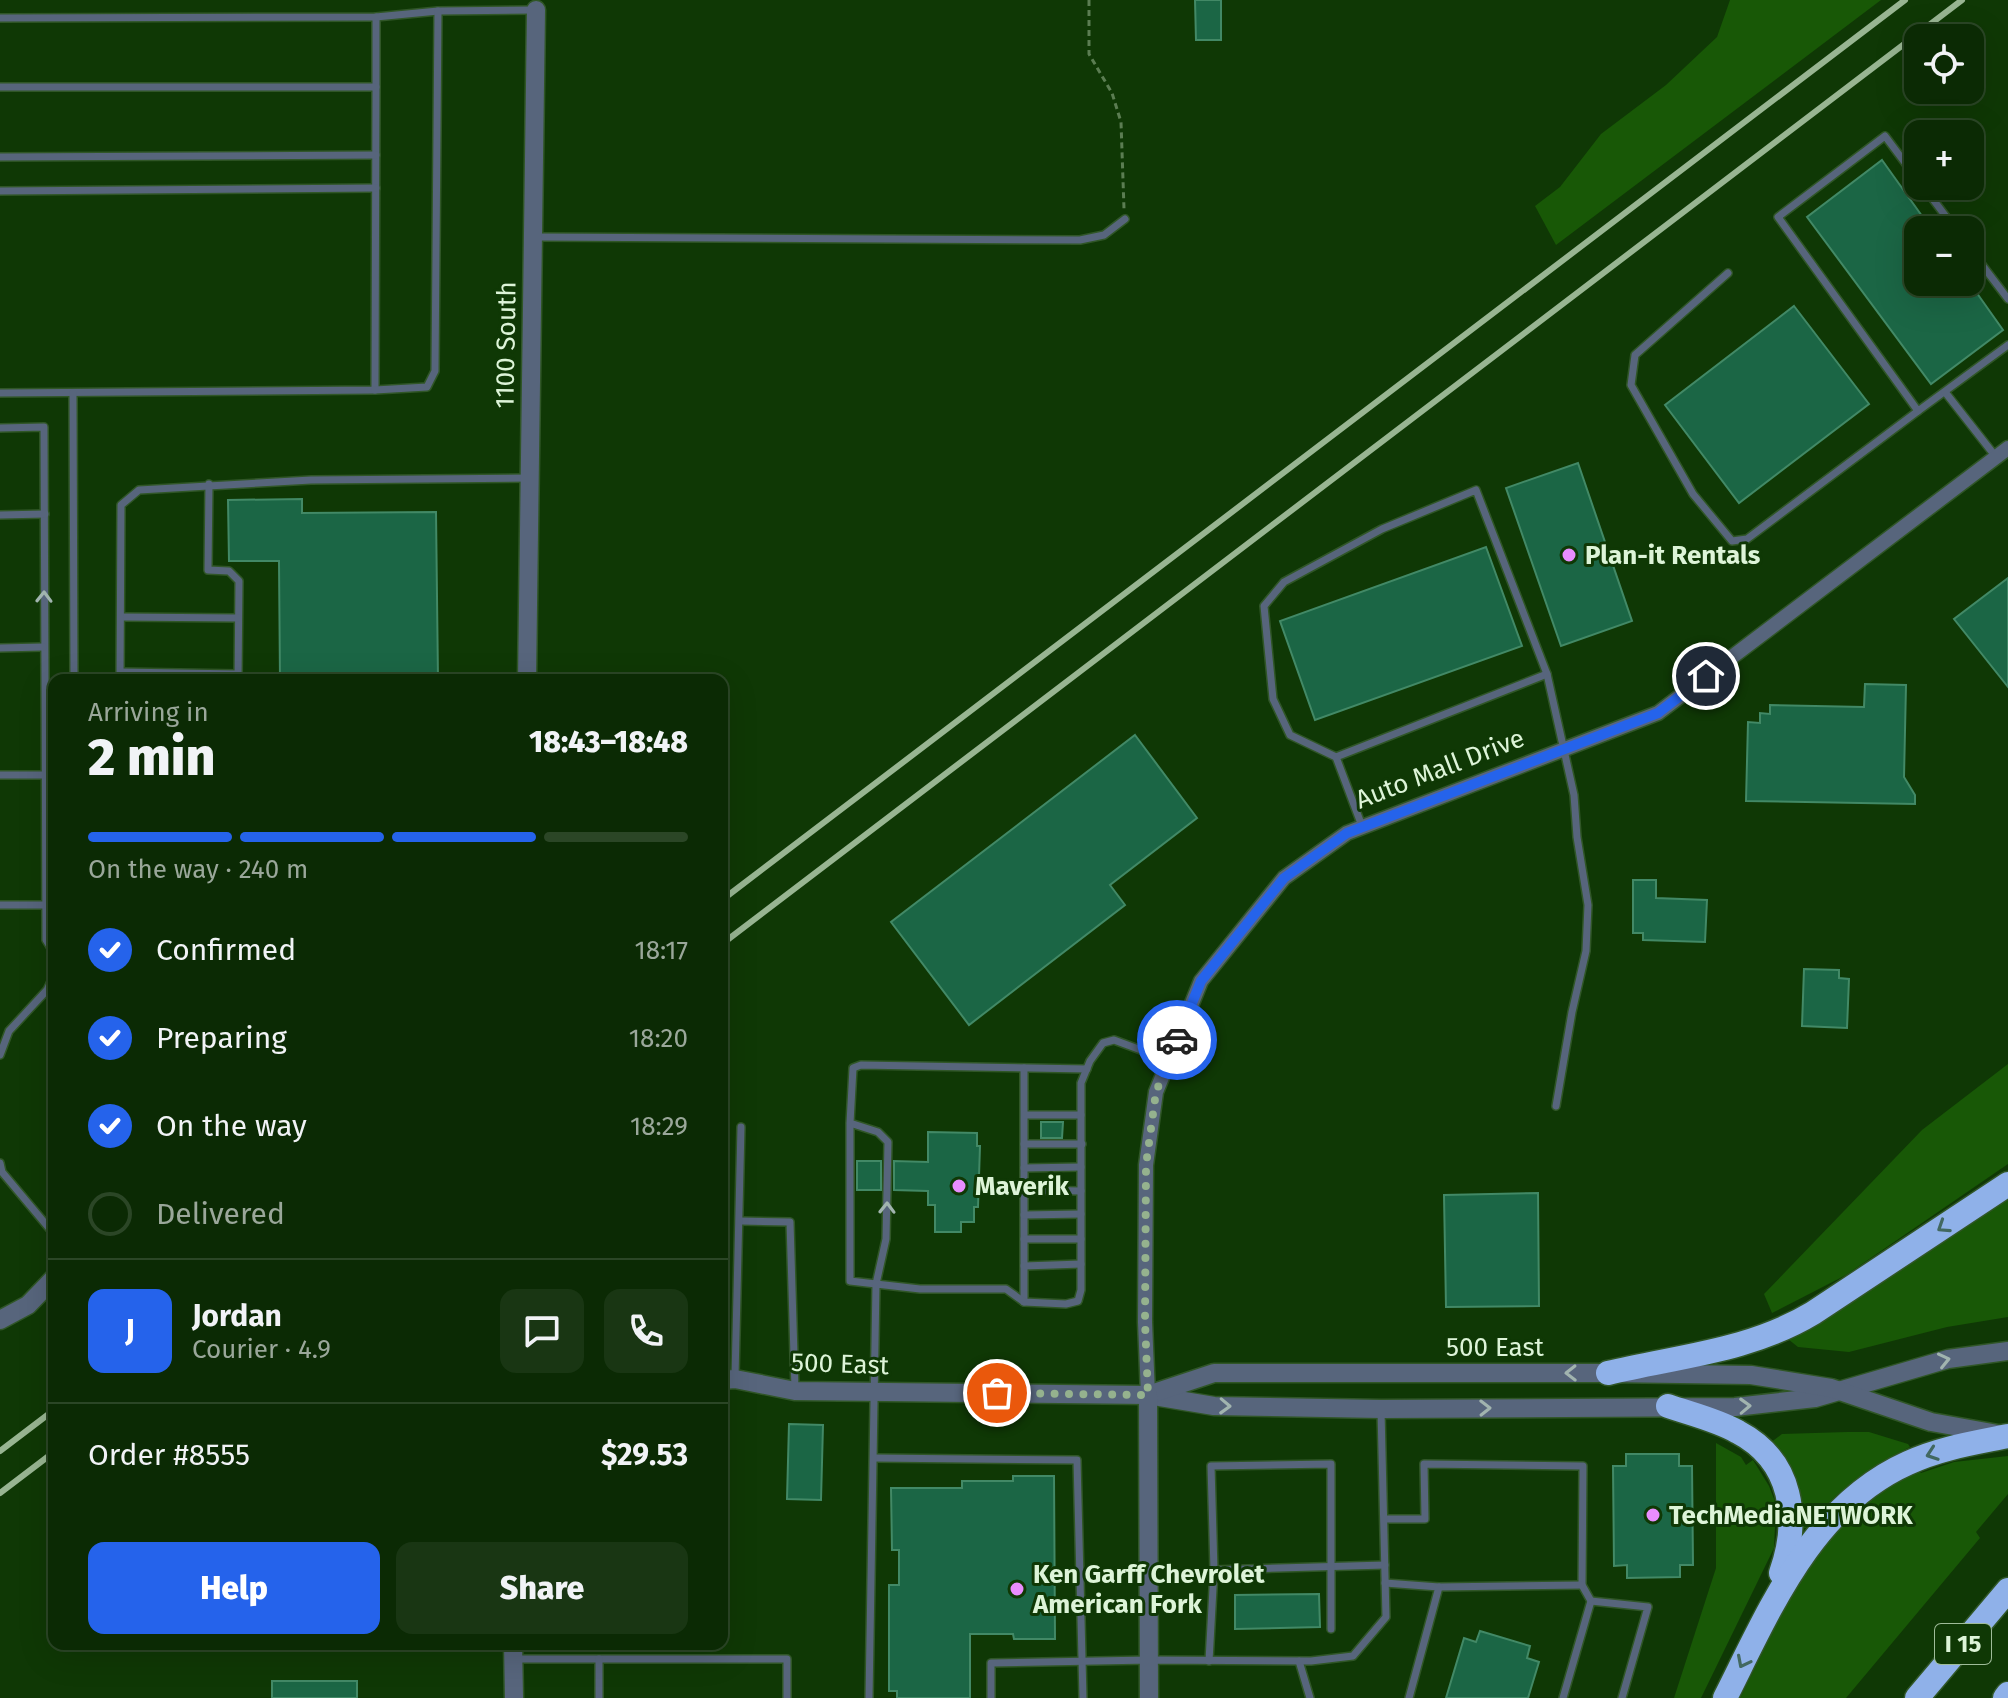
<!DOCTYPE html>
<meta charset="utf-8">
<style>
:root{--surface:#0b2a04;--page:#193613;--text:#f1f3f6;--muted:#9aa79a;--line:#2b4626;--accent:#2563eb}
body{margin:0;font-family:"Fira Sans",sans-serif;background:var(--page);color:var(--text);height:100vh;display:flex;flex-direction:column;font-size:30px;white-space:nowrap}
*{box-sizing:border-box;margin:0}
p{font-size:26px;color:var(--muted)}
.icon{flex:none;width:44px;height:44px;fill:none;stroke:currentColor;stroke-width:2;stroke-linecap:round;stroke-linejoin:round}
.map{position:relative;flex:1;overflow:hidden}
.sheet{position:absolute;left:48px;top:674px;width:680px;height:976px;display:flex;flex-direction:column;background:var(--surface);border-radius:16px;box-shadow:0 8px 32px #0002,0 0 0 2px var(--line)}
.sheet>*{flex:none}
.controls{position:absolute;left:1904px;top:24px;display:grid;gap:16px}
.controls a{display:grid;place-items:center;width:80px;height:80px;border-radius:16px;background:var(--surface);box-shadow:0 8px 32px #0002,0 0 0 2px var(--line);font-size:40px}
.pin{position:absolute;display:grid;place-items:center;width:68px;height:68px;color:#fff;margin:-34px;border:4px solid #fff;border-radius:50%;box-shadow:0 2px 8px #0007}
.courier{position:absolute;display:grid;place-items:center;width:80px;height:80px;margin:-40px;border:6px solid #2563eb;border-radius:50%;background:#fff;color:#222;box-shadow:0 2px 10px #0007}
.overview em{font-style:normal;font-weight:800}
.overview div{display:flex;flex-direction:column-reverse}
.overview{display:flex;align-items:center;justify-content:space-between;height:136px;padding:0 40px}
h1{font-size:52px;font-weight:800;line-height:60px}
.bar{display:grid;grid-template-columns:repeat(4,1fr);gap:12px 8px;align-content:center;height:96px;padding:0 40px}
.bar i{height:10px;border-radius:6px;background:var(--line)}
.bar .active{background:var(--accent)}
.bar p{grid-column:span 4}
.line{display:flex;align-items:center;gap:20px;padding:0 40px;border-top:2px solid var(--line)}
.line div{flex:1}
.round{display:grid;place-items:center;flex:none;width:84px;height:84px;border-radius:16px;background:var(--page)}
ol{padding:0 40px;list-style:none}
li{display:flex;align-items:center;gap:24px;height:88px}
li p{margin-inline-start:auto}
li .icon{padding:8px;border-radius:50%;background:var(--accent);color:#fff;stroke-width:4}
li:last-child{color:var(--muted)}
li i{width:44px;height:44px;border:4px solid var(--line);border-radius:50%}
.primary-button{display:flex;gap:16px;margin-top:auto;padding:16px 40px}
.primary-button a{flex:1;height:92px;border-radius:16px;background:var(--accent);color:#fff;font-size:32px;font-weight:800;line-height:92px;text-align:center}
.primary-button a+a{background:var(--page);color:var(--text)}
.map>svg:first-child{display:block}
.green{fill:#185806}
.building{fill:#1b6645;stroke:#428966;stroke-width:2}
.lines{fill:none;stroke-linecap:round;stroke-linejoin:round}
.service-casing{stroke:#305627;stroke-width:10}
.minor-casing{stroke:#305627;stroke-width:17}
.tertiary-casing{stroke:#305627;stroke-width:21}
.motorway-casing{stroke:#305627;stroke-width:27}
.path{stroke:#5b7d52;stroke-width:3;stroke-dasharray:6 4;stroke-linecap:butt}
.service{stroke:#57657c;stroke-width:7}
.minor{stroke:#57657c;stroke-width:14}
.tertiary{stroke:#57657c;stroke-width:18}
.motorway{stroke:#8fb1e9;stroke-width:24}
.rail{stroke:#98b592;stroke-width:6}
.oneway{stroke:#a1b4af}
.oneway2{stroke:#426860}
.done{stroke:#95b28e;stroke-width:8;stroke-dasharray:0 14.4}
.route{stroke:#2563eb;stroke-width:10}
.poi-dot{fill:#e98dfd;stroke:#0f3805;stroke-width:3}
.labels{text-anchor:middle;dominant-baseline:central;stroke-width:6;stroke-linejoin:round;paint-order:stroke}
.shield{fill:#0f3805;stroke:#9fbc99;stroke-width:2}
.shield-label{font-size:24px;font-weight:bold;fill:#ddf4d8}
.street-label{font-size:26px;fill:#ddf4d8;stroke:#0f3805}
.poi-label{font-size:26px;font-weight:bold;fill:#ddf4d8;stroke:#0f3805;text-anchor:start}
</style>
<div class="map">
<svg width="2008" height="1698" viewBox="0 0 2008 1698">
<rect width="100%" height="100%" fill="#0f3805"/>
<!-- green -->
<g class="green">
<path d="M1730,0h151l-325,245 -21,-39 25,-19 41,-53 65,-49 51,-48z"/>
<path d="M2008,1064v100l-162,111 -74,38 -8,-19 158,-164z"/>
<path d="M2008,1193v124l-61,10 -98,25 -51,-5 -10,-8z"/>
<path d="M1847,1432h22l39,12 2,3c-42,21 -75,45 -104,81h-5l-31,-85 12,-9z"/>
<path d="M1716,1443l25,14 5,8 7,-5 16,26 7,18 -2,44 -73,150h-27l42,-130z"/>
<path d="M2008,1456v38l-32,38 4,6 -134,160h-106l67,-136 61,-68 48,-26 5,5 33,-11z"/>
</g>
<!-- building -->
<g class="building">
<path d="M1195,0h26v40h-25z"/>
<path d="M1882,160l50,70h-14v52h51l34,48 -72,54 -124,-167z"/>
<path d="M1794,306l75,98 -130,99 -74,-98z"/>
<path d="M1578,463l54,158 -71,25 -55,-158z"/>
<path d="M302,499v14l134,-1 2,168h-158l-1,-119h-50l-1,-61z"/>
<path d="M1486,547l36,99 -207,74 -35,-99z"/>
<path d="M2008,578v109l-54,-68z"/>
<path d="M1865,684l41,1 -2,92 11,18v9l-169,-3 2,-79 12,1v-10l10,1v-9l94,2z"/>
<path d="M1135,735l62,83 -87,67 15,20 -156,120 -78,-103z"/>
<path d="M1633,880h23v18l51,2 -2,42 -62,-2v-7h-10z"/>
<path d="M1804,969l35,1v8l10,1 -2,49 -45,-2z"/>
<path d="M1041,1122h22l-1,16h-21z"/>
<path d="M928,1132l49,1v13h3l-2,61h-4v15h-13v10h-26v-27h-7v-14l-34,-1v-29l34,1z"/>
<rect x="857" y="1161" width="24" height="29"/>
<path d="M1538,1193l1,113 -93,1 -2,-112z"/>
<path d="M789,1424l34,1 -2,75 -34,-1z"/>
<path d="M1626,1454h53v12h13l1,99h-13v12l-53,1v-13l-13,1 -1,-100h13z"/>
<path d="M1013,1476h41l1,163h-41l-1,-5h-43v64h-73v-7h-8v-106h10v-35h-7l-1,-62h71v-7h51z"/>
<path d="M1319,1594l1,33 -85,2v-34z"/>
<path d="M1480,1631l50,15 -3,12 12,4 -11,36h-82l18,-60 12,4z"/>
<rect x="272" y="1681" width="85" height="17"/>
</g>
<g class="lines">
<defs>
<g id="service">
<path d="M376,17v70"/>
<path d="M0,18l376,-1 62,-6 96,-1"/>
<path d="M0,87h376l-1,303 -375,3"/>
<path d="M0,157l376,-2"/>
<path d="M1918,180l-33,-44 -107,81 140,194 90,-66"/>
<path d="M1923,186l33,44"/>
<path d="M0,191l376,-3"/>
<path d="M536,237l544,3 24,-5 21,-16"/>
<path d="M1970,249l38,50"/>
<path d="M1728,273l-93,82 -4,30 62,109 39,47 15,-2 171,-128"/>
<path d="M375,390l52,-3 8,-16 3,-360"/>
<path d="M1945,392l51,65"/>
<path d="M73,393l1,287"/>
<path d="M0,428l44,-1 2,513 8,13"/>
<path d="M209,484l-1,86 21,1 10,10 -1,99"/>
<path d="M0,515l45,-1"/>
<path d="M121,617l117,1"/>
<path d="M0,648l43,-1"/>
<path d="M121,672l117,2"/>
<path d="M120,680l1,-175 18,-15 172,-10 219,-2"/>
<path d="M1336,757l211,-83"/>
<path d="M0,775h44"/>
<path d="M1362,826l-26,-69 -46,-22 -17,-36 -9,-93 20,-24 98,-53 94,-39 71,184 27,121 3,42 11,68 -2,46 -14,61 -16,94"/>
<path d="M0,905h45"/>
<path d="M0,1055l9,-24 38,-41 7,-15"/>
<path d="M1024,1068v234"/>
<path d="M1025,1115h56"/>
<path d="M850,1123l28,9 10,10 -2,97 -10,45 -26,-3v-158l3,-55 8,-3 226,4"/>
<path d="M1024,1144h58"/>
<path d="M0,1163l2,9 52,62"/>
<path d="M1024,1168l57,-1"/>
<path d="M1024,1190l57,1"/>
<path d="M1024,1215l57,-1"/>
<path d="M741,1221l49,1 5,167"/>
<path d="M1024,1239h57"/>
<path d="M1024,1266l57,-2"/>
<path d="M735,1377l6,-250"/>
<path d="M874,1458l203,2 6,238"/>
<path d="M1385,1519h40l-1,-55 159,2 -1,119 9,16 -28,97"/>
<path d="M1214,1570l171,-5"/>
<path d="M1385,1583l54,4 143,-2"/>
<path d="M1591,1601l57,6 -26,91"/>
<path d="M515,1659h272v39"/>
<path d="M599,1659v39"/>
<path d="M1209,1661l5,-91 -3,-104 120,-2v165"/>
<path d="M1299,1661l11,37"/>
<path d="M869,1698l7,-414 44,5h86l18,13 42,2 12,-3 3,-11v-207l9,-22 13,-18 11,-3 54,20"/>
<path d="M991,1698v-35l158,-3 162,1 42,-5 33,-39 -5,-206"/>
<path d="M1409,1698l30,-111"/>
</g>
<path id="minor" d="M1148,1395l-3,-73 1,-157 10,-73 45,-111 83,-103 63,-45 311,-120 350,-265"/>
<g id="tertiary">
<path d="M527,680l9,-670"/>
<path d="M0,1320l28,-15 26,-27"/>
<path d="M722,1380l13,-1 60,12 353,4 66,11 167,3 354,-2 80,-9 133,-39 60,-8"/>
<path d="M1151,1394l63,-21h394l143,2 80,13 100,34 67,12"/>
<path d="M1148,1395l1,303"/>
<path d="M513,1644l1,54"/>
</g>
<g id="motorway">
<path d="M1608,1373c71,-17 142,-22 205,-60l195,-129"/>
<path d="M1668,1406c23,8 49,14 70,26 55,29 62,87 43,141"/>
<path d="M1725,1698c45,-89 87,-192 183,-235 32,-15 66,-20 100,-27"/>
<path d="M1917,1698l91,-108"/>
<path d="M2005,1698l3,-4"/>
</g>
</defs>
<!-- service casing -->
<use href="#service" class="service-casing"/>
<!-- minor casing -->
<use href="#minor" class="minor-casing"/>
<!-- tertiary casing -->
<use href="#tertiary" class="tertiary-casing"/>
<!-- motorway casing -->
<use href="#motorway" class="motorway-casing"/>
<!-- path -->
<path class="path" d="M1089,0v54l23,39 9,29 3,87"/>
<!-- service -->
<use href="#service" class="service"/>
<!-- minor -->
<use href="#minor" class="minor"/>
<!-- tertiary -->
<use href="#tertiary" class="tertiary"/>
<!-- motorway -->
<use href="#motorway" class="motorway"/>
<!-- rail -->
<g class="rail">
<path d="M722,900l1183,-900"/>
<path d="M722,944l1240,-944"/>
<path d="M0,1451l54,-41"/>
<path d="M0,1493l54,-41"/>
</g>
</g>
<!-- one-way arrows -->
<defs><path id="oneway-chevron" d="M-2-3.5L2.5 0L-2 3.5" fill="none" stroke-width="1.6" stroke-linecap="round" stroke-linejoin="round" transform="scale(2)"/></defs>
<g class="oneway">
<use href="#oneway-chevron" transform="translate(44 597) rotate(-89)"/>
<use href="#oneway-chevron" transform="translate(887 1208) rotate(-89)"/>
<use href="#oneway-chevron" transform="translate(1944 1360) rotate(-13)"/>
<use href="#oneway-chevron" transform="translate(1571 1373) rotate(179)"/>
<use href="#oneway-chevron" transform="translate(1225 1406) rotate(2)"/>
<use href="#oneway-chevron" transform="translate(1745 1406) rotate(-2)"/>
<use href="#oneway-chevron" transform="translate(1485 1408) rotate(-1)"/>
</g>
<g class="oneway2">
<use href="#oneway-chevron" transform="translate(1943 1227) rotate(147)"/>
<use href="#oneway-chevron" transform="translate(1932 1454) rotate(161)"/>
<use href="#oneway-chevron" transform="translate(1743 1662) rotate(117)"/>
</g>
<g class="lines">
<!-- done -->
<path class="done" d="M997,1393l151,2 -3,-73 1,-157 10,-73 21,-52"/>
<!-- route -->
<path class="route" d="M1177,1040l24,-59 83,-103 63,-45 311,-120 48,-37"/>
</g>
<!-- markers -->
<g class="poi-dot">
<circle cx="1569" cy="555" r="8"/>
<circle cx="959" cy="1186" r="8"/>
<circle cx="1653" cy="1515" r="8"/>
<circle cx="1017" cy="1589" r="8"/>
</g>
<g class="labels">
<!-- shield labels -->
<rect class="shield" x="1935" y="1624" width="56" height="40" rx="6"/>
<g class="shield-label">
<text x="1963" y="1644">I 15</text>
</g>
<!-- street labels -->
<g class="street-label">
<text transform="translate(506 345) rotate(-89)">1100 South</text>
<text transform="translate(1440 769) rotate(-21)">Auto Mall Drive</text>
<text x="1495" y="1347">500 East</text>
<text transform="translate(840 1364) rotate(2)">500 East</text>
</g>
<!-- poi labels -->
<g class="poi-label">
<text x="1585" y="555">Plan-it Rentals</text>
<text x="975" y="1186">Maverik</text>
<text x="1669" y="1515">TechMediaNETWORK</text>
<text x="1033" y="1574">Ken Garff Chevrolet<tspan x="1033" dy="30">American Fork</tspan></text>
</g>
</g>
</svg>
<div class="controls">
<a><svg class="icon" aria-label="locate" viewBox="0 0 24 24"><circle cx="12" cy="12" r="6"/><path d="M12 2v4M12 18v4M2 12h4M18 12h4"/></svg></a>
<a>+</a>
<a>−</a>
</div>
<div class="pin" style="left:997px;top:1393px;background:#ea580c"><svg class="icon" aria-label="bag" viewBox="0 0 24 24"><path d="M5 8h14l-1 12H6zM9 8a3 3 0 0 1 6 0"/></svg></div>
<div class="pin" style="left:1706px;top:676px;background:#1f2937"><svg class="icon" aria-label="home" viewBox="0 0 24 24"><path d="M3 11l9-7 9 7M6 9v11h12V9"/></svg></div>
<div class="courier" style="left:1177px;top:1040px"><svg class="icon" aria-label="car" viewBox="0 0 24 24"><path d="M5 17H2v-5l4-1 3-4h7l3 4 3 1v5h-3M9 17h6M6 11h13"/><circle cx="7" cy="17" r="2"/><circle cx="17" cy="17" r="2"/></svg></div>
<section class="sheet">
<div class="overview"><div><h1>2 min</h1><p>Arriving in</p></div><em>18:43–18:48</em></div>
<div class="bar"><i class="active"></i><i class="active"></i><i class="active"></i><i></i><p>On the way · 240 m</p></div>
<ol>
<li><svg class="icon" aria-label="check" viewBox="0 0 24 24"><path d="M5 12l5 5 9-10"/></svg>Confirmed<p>18:17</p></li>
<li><svg class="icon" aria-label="check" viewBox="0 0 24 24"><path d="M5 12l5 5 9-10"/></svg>Preparing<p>18:20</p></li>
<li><svg class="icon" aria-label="check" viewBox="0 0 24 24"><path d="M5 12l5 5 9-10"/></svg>On the way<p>18:29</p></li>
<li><i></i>Delivered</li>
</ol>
<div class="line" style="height:144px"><b class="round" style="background:var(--accent);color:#fff">J</b><div><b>Jordan</b><p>Courier · 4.9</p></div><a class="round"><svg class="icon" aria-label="chat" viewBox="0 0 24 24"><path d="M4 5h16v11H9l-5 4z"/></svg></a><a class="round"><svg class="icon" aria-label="phone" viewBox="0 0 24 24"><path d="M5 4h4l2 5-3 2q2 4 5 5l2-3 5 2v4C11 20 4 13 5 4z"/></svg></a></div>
<div class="line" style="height:104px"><div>Order #8555</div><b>$29.53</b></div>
<div class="primary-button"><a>Help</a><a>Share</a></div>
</section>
</div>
